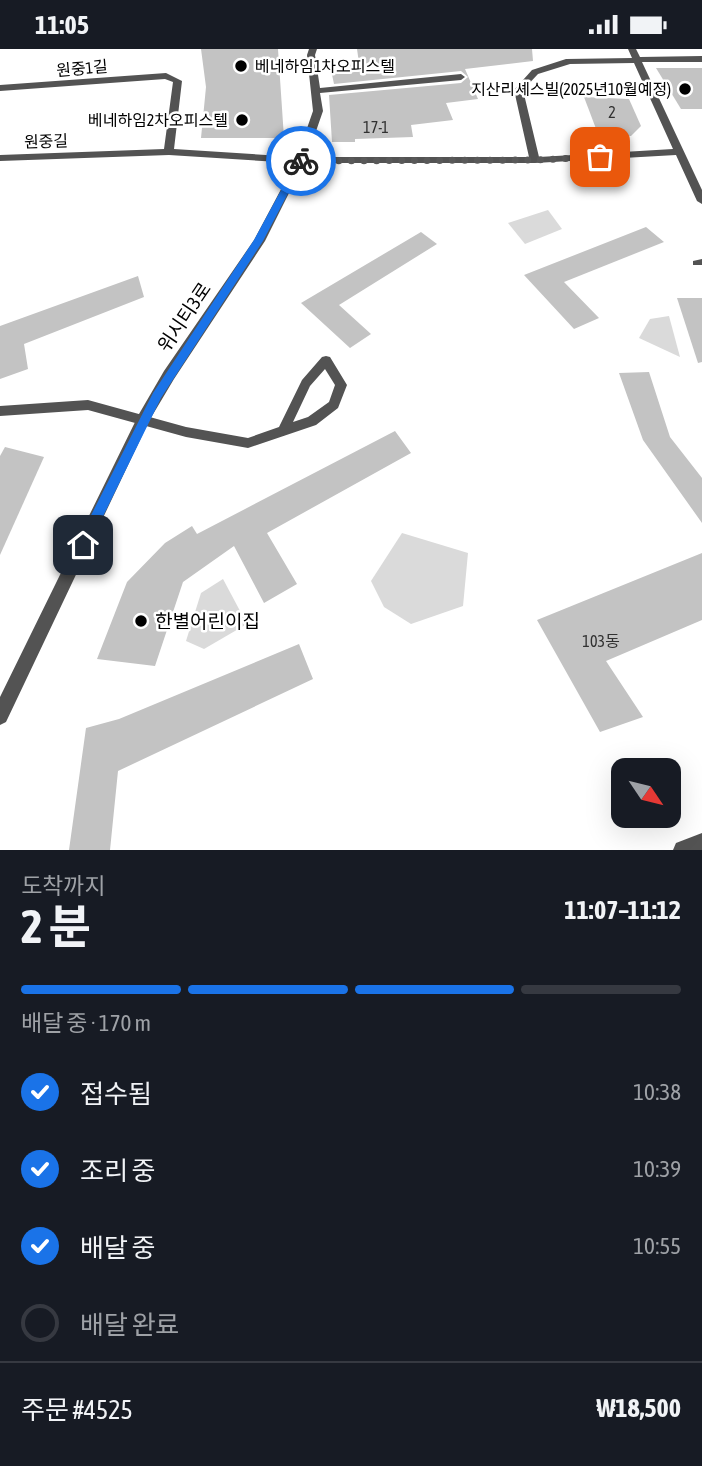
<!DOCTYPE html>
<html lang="ko">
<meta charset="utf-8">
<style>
:root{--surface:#171b24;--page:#20242c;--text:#f1f3f6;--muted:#9ea1a6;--line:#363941;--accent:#1a73e8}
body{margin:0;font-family:"Asap Condensed","Noto Sans KR",sans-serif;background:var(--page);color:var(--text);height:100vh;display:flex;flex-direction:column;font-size:26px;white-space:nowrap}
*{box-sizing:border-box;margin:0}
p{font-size:23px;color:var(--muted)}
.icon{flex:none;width:38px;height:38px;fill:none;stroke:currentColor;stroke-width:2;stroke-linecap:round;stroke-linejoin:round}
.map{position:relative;height:801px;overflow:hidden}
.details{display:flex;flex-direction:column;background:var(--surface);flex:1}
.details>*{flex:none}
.needle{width:46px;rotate:125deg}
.buttons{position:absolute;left:611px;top:709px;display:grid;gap:14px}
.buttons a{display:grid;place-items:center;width:70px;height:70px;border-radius:14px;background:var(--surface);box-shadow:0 7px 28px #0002;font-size:35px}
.pin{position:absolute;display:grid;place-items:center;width:60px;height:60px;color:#fff;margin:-30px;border-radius:14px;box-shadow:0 4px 10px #0006}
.courier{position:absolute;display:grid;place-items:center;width:70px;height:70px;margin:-35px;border:5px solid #1a73e8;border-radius:50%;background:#fff;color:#222;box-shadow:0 2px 9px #0007}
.summary em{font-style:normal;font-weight:700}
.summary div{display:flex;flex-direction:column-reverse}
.summary{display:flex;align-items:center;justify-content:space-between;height:119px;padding:0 21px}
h1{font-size:46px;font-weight:700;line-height:52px}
.bar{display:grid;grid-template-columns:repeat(4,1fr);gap:10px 7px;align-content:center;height:84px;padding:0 21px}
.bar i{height:9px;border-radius:5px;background:var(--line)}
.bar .active{background:var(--accent)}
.bar p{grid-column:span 4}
.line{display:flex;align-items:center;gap:18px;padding:0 21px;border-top:2px solid var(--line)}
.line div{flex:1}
ol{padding:0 21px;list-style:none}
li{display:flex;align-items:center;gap:21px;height:77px}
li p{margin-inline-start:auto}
li .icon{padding:7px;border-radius:50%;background:var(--accent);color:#fff;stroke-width:4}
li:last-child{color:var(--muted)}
li i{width:38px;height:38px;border:4px solid var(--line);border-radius:50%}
.status{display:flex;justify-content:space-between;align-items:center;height:49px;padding:0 35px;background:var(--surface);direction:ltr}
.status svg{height:19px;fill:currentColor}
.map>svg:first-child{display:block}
.green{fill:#dadada}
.building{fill:#c3c3c3}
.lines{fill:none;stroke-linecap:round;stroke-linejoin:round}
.lane{fill:#535353;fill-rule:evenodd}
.street{fill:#535353;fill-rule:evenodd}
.route{fill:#1a73e8}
.done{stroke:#595959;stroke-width:7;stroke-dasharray:0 12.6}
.poi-dot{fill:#000;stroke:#fff;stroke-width:2.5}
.labels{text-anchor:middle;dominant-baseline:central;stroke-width:5;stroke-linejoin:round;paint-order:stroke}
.far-poi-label{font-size:16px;fill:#000;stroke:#fff;text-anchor:end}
.far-street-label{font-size:16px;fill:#000;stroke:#fff}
.number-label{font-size:16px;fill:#313131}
.street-label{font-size:19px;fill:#000;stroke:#fff}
.poi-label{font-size:19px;fill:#000;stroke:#fff;text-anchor:start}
</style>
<div class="status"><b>11:05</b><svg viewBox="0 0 49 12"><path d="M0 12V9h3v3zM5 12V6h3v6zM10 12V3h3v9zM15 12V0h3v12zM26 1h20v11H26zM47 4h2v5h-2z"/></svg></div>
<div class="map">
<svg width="702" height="801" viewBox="0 0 702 801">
<rect width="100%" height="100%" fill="#fff"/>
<!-- green -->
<g class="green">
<path d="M548,161l14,19 -37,15 -17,-21z"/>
<path d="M669,267l11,41 -41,-19 11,-19z"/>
<path d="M402,484l66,20 -5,53 -52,18 -27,-17 -13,-26z"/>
<path d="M223,530l24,45 -43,25 -18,-8 15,-48z"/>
</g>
<!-- building -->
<g class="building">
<path d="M201,0h77l6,89h-83l5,-51z"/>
<path d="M357,0h175l1,12 -68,8 13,30 -32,4 7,17 -42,5 2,12 -58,2v3h-23l-3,-47 132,-12 7,-6 -7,-6 -127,13 -4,-19 29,-2z"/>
<path d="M656,19h46v41h-21z"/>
<path d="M584,48l45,2 12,27 -10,10 -33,-2z"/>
<path d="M646,178l18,15 -100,40 35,36 -25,11 -50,-54z"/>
<path d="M421,183l16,12 -98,61 32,29 -21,14 -49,-45z"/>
<path d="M138,227l6,21 -120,47 4,25 -28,10v-53z"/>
<path d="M677,249h25v64l-4,1z"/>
<path d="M649,323l21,65 32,41v45l-59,-83 -24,-67z"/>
<path d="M395,382l16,22 -144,80 30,51 -33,19 -30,-57 -51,36 -28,84 -58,-7 30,-77 38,-39 27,-17 5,8z"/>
<path d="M5,398l39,10 -44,98v-99z"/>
<path d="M702,504v67l-96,41 37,56 -43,15 -63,-112z"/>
<path d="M299,595l14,35 -195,92 -8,79h-41l17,-122 33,-9z"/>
</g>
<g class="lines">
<!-- lane -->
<g class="lane">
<path d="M702,210v6h-9v-4z"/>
<path d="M326,307l4,1 17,28 -9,23 -22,17 -68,23 -62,-11 -98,-27 -88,6v-10l88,-6 98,27 62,11 31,-11 23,-47 20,-23zM325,320l10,16 -6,17 -21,15 -15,5 17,-36z"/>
</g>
<!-- street -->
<g class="street">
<path d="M309,0h8l-2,6 5,33 141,-14 4,3 -4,3 -141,13 3,18 -16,46h222l-15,-67 18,-20 34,-11 66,-1 -4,-9h8l4,8 62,-1v6h-60l60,128v14l-5,-3 -21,-46 -141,8h-231l-39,78 -91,138 -25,42 -143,301 -6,3v-28l139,-283 25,-43 90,-131 41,-77 -126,-8 -169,6v-6l164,-6 9,-67 -8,-3 -165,12v-6l166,-12 16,8 -8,68 123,8 16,-46 -6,-56zM634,14l39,86 -134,8 -16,-67 15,-16 32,-10z"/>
<path d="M702,784v17h-29l3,-7z"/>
</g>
</g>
<!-- route -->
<path class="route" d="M298,110l7,2 -42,80 -102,157 -74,151h-9v-8l75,-148 101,-153z"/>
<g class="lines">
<!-- done -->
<path class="done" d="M301,112l234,-1 65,-3"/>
</g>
<!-- markers -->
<g class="poi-dot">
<circle cx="241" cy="17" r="7"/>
<circle cx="685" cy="40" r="7"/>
<circle cx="242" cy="71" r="7"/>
<circle cx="141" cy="572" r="7"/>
</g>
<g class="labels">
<!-- far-poi labels -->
<g class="far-poi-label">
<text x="255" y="17" text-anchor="start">베네하임1차오피스텔</text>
<text x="671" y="40">지산리셰스빌(2025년10월예정)</text>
<text x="228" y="71">베네하임2차오피스텔</text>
</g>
<!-- far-street labels -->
<g class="far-street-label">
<text transform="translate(82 19) rotate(-5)">원중1길</text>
<text transform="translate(46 92) rotate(-2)">원중길</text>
</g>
<!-- number labels -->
<g class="number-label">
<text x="612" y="63">2</text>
<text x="376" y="78">17-1</text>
<text x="601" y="592">103동</text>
</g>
<!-- street labels -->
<g class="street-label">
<text transform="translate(184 268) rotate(-56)">위시티3로</text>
</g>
<!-- poi labels -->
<g class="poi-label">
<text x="155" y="572">한별어린이집</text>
</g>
</g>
</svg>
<div class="buttons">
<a><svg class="needle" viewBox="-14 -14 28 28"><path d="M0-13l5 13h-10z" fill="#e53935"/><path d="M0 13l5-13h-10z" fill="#9ea1a6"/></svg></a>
</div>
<div class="pin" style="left:600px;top:108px;background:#ea580c"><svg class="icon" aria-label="bag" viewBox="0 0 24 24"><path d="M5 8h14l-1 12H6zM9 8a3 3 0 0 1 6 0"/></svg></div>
<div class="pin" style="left:83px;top:496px;background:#1f2937"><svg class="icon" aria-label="home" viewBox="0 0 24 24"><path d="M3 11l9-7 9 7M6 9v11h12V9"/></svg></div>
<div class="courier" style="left:301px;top:112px"><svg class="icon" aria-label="bike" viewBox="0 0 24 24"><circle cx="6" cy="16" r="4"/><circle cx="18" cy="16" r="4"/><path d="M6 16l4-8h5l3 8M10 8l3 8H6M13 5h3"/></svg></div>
</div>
<section class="details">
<div class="summary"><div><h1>2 분</h1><p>도착까지</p></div><em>11:07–11:12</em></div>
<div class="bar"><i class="active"></i><i class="active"></i><i class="active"></i><i></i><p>배달 중 · 170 m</p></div>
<ol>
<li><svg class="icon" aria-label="check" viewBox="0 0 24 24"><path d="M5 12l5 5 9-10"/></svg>접수됨<p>10:38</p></li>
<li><svg class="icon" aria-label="check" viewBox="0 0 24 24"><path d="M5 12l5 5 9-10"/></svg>조리 중<p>10:39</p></li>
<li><svg class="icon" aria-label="check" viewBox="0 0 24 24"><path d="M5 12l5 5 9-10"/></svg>배달 중<p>10:55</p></li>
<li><i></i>배달 완료</li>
</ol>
<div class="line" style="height:91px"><div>주문 #4525</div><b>₩18,500</b></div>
</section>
